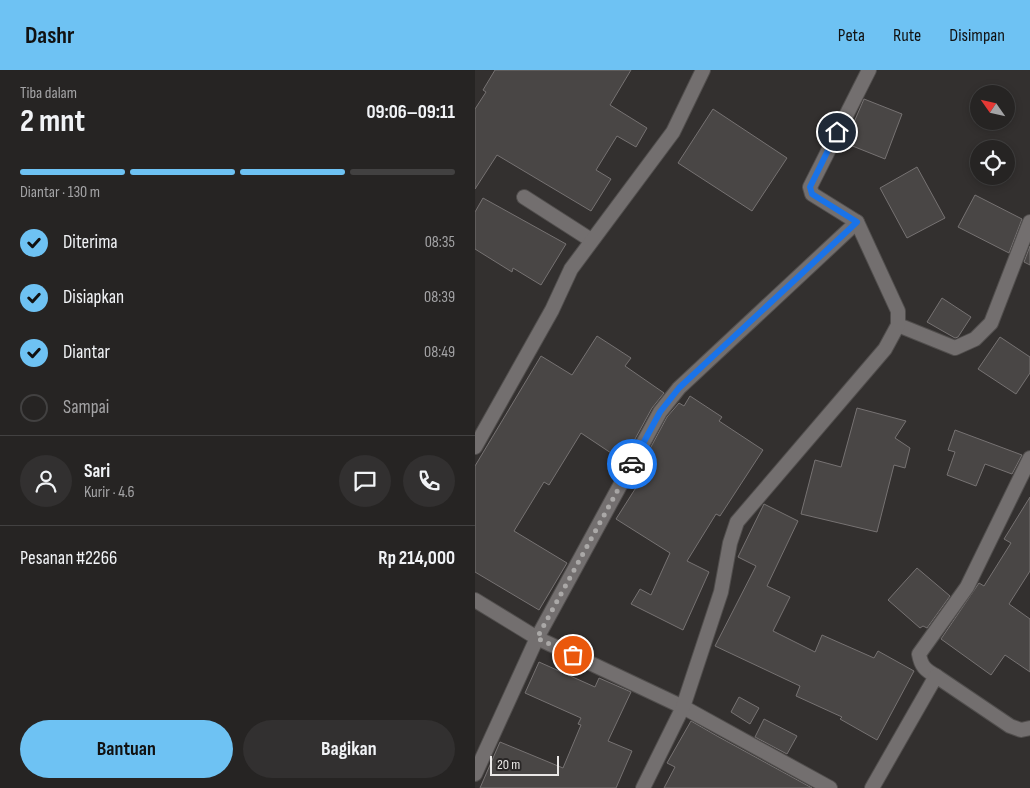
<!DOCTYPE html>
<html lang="id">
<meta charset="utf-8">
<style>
:root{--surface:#262423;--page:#323030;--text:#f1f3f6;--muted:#a4a4a6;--line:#424141;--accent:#6ec2f3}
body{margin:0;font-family:"Sofia Sans Condensed",sans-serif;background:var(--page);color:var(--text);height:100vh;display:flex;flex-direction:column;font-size:19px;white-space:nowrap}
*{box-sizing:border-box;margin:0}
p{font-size:16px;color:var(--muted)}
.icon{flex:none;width:28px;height:28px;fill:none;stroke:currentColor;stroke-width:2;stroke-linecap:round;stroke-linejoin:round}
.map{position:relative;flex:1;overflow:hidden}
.details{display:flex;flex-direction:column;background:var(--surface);width:475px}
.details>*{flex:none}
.needle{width:32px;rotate:304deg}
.controls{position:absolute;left:495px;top:15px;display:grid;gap:10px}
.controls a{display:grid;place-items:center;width:45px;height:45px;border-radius:50%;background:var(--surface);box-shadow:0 2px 8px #0003,0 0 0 1px var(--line);font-size:25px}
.scale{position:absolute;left:15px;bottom:12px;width:69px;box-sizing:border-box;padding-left:5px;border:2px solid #eae8e7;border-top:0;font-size:14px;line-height:18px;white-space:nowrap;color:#eae8e7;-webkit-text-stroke:4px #292626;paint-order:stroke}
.pin{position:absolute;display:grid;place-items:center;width:42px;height:42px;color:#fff;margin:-21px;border:2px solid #fff;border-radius:50%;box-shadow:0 1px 5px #0007}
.courier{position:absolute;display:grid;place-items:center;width:50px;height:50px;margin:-25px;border:4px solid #1a73e8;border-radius:50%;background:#fff;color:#222;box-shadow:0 1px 6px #0007}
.summary em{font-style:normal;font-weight:700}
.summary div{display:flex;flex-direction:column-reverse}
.summary{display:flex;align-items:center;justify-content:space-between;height:85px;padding:0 20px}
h1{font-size:32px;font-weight:700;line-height:38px}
.bar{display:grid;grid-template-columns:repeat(4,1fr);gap:8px 5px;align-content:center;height:60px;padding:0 20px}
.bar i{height:6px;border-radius:4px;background:var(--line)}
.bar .selected{background:var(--accent)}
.bar p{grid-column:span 4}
.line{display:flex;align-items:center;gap:12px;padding:0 20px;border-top:1px solid var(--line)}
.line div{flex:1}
.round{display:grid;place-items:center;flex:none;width:52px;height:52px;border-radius:26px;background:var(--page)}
ol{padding:0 20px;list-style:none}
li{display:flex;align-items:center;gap:15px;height:55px}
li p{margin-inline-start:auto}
li .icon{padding:5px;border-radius:50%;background:var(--accent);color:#111;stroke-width:4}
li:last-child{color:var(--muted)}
li i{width:28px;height:28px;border:2px solid var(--line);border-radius:50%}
.action{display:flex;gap:10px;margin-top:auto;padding:10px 20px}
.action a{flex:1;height:58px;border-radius:30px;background:var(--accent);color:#111;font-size:20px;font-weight:700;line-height:58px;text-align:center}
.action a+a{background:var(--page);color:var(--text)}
header{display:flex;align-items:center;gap:30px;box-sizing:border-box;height:70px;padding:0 25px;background:var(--accent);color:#111}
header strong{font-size:24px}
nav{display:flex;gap:28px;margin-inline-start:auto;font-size:18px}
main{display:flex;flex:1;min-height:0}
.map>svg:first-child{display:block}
.building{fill:#494645;stroke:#767272}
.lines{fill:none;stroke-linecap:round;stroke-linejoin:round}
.minor-casing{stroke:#514e4d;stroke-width:16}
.minor{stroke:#736f6f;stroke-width:14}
.done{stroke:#aaa8a7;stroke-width:5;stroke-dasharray:0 9}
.route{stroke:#1a73e8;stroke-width:6}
</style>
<header>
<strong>Dashr</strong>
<nav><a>Peta</a><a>Rute</a><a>Disimpan</a></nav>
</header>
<main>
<section class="details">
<div class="summary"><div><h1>2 mnt</h1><p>Tiba dalam</p></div><em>09:06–09:11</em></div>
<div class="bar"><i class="selected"></i><i class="selected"></i><i class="selected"></i><i></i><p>Diantar · 130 m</p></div>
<ol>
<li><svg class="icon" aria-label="check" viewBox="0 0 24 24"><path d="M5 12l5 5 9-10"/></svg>Diterima<p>08:35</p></li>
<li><svg class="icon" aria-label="check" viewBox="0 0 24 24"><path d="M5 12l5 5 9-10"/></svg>Disiapkan<p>08:39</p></li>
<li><svg class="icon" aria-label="check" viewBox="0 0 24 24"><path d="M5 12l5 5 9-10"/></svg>Diantar<p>08:49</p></li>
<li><i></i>Sampai</li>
</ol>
<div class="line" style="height:90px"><a class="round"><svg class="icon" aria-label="person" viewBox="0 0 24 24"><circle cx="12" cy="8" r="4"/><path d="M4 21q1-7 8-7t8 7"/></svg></a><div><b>Sari</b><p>Kurir · 4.6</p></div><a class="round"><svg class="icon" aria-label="chat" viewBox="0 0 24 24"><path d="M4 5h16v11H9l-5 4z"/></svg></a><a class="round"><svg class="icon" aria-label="phone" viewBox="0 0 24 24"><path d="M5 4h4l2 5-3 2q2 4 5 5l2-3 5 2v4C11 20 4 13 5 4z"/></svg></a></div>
<div class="line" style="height:65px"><div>Pesanan #2266</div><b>Rp 214,000</b></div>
<div class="action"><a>Bantuan</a><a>Bagikan</a></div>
</section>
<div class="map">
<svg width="555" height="718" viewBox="0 0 555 718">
<rect width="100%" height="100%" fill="#33302f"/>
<!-- building -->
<g class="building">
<path d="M20,0h136l-21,35 37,23 -11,19 -19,-11 -21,34 15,9 -20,32 -94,-56 -22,34v-80l11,-17 -3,-2z"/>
<path d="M389,29l38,15 -17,45 -40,-16z"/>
<path d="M238,39l74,49 -35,53 -74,-48z"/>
<path d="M442,97l28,51 -38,20 -27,-50z"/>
<path d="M500,125l47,24 -13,34 -51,-26z"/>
<path d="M8,128l83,46 -25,41 -28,-17 -1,4 -37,-23v-37z"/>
<path d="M555,176v19l-6,-3z"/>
<path d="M467,228l29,19 -13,20 -3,1 -28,-16z"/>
<path d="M122,266l34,22 -6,8 39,27 -12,15 -29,53 -42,-28 -32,52 -5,-3 -30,49 53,32 -28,47 -64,-38v-106l66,-110 31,19z"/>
<path d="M525,267l30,20v16l-14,21 -38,-25z"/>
<path d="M215,326l32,21 -3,4 44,29 -43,66 -4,-2 -29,47 22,11 -26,58 -52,-26 9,-15 11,6 19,-42 -54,-34 28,-44 -6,-4 29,-54 12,-14 5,3z"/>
<path d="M382,338l49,13 -11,17 15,10 -5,20 -11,-3 -17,67 -76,-18 14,-54 26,7z"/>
<path d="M480,360l67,25 -10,19 -27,-10 -9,22 -29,-11 8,-23 -7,-2z"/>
<path d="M555,427v74l-21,33 21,15v53l-25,-17 -14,20 -50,-36 38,-56 5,3 27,-43 -7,-4z"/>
<path d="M289,434l34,17 -31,65 23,11 -17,34 42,21 7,-17 52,23 4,-7 36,20 -37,69 -37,-21 2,-2 -46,-21 4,-10 -85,-40 41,-80 -18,-9z"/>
<path d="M442,498l33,28 -23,32 -4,-2 -3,2 -32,-28z"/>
<path d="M64,592l56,25 4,-9 32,14 -23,49 24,10 -16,37h-136l20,-46 63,26 18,-43 -3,-1 3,-6 -56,-25z"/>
<path d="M264,627l20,11 -9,16 -19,-12z"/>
<path d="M289,649l33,17 -10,18 -32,-17z"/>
<path d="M216,651l26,15 95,52h-148l11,-21 -8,-4z"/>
</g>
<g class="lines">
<defs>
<g id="minor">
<path d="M49,127l67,43"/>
<path d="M423,255l57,23 20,-9 16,-16 39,-101"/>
<path d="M0,377l77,-137 19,-41 102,-137 30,-62"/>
<path d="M0,530l62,38 146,69 147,81"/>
<path d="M461,606c-11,-6 -15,-10 -17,-22l48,-67 63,-129"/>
<path d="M0,704l62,-136 123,-226 19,-24 178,-166"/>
<path d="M168,718l40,-81 38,-115 9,-49 7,-21 148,-173 13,-24v-14l-41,-89 -45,-28 -2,-7 59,-117"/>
<path d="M397,718l64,-112 74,50 11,4 9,-2"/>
</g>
</defs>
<!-- minor casing -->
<use href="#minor" class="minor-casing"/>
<!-- minor -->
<use href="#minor" class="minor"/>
</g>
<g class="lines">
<!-- done -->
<path class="done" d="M98,585l-36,-17 95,-174"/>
<!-- route -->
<path class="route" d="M157,394l28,-52 19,-24 178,-166 -45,-28 -2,-7 27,-55"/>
</g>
</svg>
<div class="controls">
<a><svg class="needle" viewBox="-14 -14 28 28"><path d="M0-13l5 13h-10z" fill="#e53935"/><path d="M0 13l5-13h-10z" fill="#a4a4a6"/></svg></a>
<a><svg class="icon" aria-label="locate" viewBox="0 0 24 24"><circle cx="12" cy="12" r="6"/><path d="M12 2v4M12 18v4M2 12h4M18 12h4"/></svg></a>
</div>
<div class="scale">20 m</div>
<div class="pin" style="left:98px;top:585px;background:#ea580c"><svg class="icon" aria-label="bag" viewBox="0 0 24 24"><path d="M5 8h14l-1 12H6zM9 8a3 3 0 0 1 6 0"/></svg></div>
<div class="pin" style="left:362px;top:62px;background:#1f2937"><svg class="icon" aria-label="home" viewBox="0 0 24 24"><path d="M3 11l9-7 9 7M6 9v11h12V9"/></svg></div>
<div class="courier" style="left:157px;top:394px"><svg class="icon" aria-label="car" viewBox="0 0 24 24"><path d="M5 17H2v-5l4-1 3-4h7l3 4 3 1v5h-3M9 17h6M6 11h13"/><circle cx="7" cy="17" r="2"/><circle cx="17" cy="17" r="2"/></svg></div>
</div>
</main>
